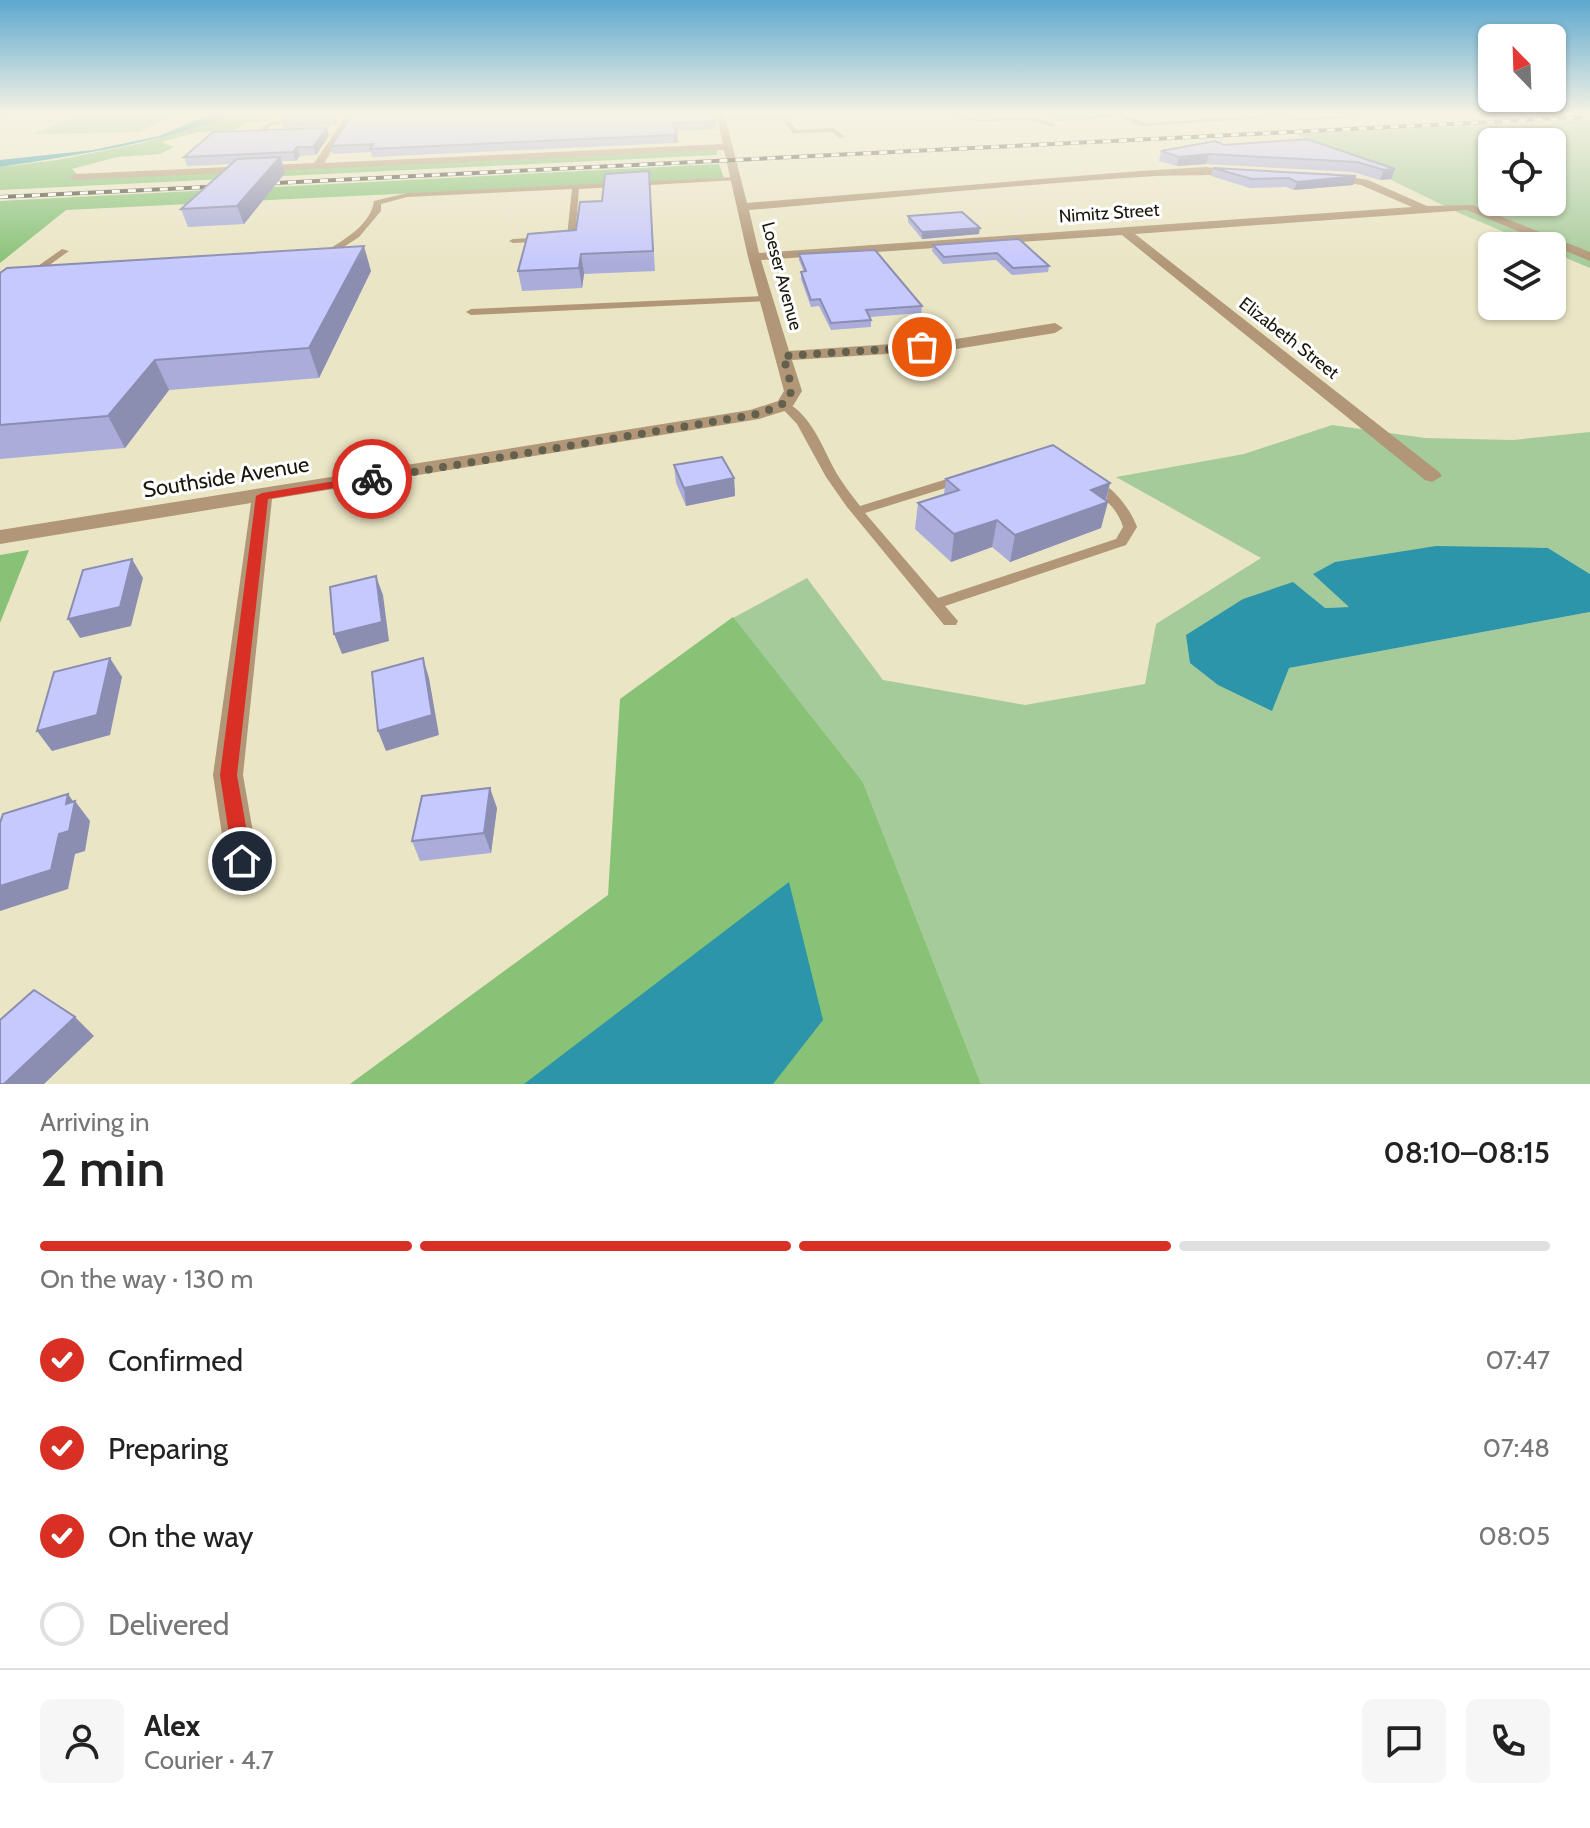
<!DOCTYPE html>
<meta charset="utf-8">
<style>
:root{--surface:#fff;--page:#f6f6f6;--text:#222;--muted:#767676;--line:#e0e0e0;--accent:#d93025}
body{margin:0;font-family:Cabin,sans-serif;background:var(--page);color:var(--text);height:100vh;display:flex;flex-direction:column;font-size:30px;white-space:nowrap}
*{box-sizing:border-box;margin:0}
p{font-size:26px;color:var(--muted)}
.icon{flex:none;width:44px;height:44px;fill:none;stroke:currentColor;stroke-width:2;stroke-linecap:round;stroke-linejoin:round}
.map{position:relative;height:1084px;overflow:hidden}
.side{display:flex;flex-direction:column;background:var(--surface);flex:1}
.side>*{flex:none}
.needle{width:52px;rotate:337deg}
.buttons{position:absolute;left:1478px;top:24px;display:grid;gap:16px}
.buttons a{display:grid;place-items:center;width:88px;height:88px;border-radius:12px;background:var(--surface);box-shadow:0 2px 6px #0004;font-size:40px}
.pin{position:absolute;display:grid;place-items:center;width:68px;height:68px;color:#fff;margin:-34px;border:4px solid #fff;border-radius:50%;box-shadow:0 2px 8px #0007}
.courier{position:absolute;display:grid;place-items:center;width:80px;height:80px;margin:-40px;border:6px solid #d93025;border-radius:50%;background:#fff;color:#222;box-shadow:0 2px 10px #0007}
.head em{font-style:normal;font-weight:600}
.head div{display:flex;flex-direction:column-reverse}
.head{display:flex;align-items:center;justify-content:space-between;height:136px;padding:0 40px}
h1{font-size:52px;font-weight:600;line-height:60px}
.bar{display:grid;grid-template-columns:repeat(4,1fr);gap:12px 8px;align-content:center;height:96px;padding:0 40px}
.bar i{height:10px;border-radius:6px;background:var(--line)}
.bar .on{background:var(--accent)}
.bar p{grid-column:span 4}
.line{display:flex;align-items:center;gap:20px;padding:0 40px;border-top:2px solid var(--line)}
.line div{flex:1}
.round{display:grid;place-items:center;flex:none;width:84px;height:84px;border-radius:12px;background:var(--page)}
ol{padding:0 40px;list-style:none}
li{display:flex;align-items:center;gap:24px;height:88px}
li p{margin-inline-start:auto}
li .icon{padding:8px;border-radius:50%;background:var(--accent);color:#fff;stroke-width:4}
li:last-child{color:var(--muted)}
li i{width:44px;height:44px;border:4px solid var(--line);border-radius:50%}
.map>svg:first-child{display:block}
.green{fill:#a6cb9b;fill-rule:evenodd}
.forest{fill:#88c277}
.water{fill:#2d95a9}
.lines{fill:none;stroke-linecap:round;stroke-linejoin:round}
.service{fill:#b19777;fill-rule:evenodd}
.minor{fill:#b19777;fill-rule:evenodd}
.rail-casing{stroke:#413f2f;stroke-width:4}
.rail{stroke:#fff;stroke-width:3;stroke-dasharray:8;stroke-linecap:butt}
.wall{fill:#aaadda}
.shaded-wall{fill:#8b8db1}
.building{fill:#c6c9fd;stroke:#8b8db1;stroke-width:2}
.route{fill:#d93025}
.done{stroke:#63604d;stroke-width:8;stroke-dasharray:0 14.4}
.labels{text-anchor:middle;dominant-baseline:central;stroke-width:6;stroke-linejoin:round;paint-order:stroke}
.far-street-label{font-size:18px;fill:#1a180c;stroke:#fff}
.street-label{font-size:22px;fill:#1a180c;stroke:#fff}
</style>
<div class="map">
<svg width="1590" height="1084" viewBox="0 0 1590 1084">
<rect width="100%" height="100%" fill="#eae5c5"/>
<!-- green -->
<g class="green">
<path d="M84,113h94l-38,19 -106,2z"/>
<path d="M1590,120v148l-38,-16v-6h-15l-78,-33 -162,-79zM1492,142h60v60h-60z"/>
<path d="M1332,425l93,13 88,2 77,-8v142l-42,-26 -234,25 37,34 -26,1 -36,60 301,-56v472h-609l-118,-302 -130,-164 74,-40 76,102 142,25 120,-21 11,-60 105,-66 -145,-81 128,-23z"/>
</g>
<!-- forest -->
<g class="forest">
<path d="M239,113h43l-15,8 -18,1 -15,8 -36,2 -37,10 13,5 -14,7 -43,3 -45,12 10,10 635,-29v5l-717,35v-23l57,-7 85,-17z"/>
<path d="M719,164l5,14 -658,32 -66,53v-62z"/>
<path d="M29,550l-29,73v-68z"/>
<path d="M733,617l130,165 118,302h-631l258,-189 12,-196z"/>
</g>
<!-- water -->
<g class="water">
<path d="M213,113h26c-80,30 -155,41 -239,54v-7l93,-10 66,-14z"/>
<path d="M1436,546l112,2 42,26v38l-301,56 -17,43 -54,-26 -28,-22 -4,-28 57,-36 50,-17 32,26 24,-1 -36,-33 22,-12z"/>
<path d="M789,882l34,138 -50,64h-249z"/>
</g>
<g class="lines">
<!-- service -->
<g class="service">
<path d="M949,113c9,0 16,4 25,6 28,3 55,-8 82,6l-3,2c-9,-3 -17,-6 -26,-7 -27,-2 -53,8 -78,-7z"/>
<path d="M1282,113l19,4 107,-4 -107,8 -19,-4 -139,9 -3,-2z"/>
<path d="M783,115l14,15 36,-2 12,9 -5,1 -8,-6 -39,1 -11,-14 -63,1z"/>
<path d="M300,118l2,3 -30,4 -6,5 12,3v2l-19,-4 9,-8z"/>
<path d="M736,177l2,3 -159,9 -4,49 -4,2 -58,3 -4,-2 4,-2 54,-3 5,-47 -165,8 -26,7v7l-22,26 -35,23 -7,-2c20,-16 53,-29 57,-57l33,-8z"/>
<path d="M62,249l7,2 -69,49v-7z"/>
<path d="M766,296l5,3 -2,2 -298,14 -5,-3 5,-3z"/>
<path d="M785,402c27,12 38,48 52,72 7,11 15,22 23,32l100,-31h8l2,3 -2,3 -103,32 73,85 178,-59 7,-12c-6,-20 -20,-30 -37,-41l-1,-3 1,-3c23,-2 44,28 51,47l-11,18 -181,61 13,15 -2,4h-12l-97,-118 -21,-30 -29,-53 -18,-19z"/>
</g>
<!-- minor -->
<g class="minor">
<path d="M0,113h15l-15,6z"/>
<path d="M348,113h8l-32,50 399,-19 -7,-31h8l23,90 392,-32 67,-4 40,5c-7,4 -75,3 -90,4 -136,8 -272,23 -407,34l10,43 653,-46 -51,-22 -38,-7 -1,-2 5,-3 41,7 59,26 45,-1 118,47v9l-123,-51 -332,24 304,238 3,4 -10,6 -7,-2 -303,-245 -361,25 28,91 161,-11 105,-17 8,5 -8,5 -105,17 -158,10 10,31 -11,18 -32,10 -487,80 -29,276 15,86 -5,10 -11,4 -11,-4 -5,-10 -13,-86 38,-272 -251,41v-14l750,-120 28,-9 6,-10 -36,-134 -24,-107 -649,30 -5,-3 5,-3 239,-11z"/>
<path d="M1110,113h11l26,11 -7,2z"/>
</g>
<defs>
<g id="rail">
<path d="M256,184l1334,-67"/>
<path d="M0,197l228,-11"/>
</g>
</defs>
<!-- rail casing -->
<use href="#rail" class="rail-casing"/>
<!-- rail -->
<use href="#rail" class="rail"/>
</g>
<!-- wall -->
<g class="wall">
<path d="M290,113h55h-10l3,9 -3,4 -52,2 -3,-10 10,-4z"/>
<path d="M353,113l363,8v8l-40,2 2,11 -4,1 -302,14 -1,-5 -38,2 -2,-8z"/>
<path d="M969,113h144l-1,4 -56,4 -16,-8 -66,3z"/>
<path d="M327,128l2,8 -13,19 -16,1 -4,5h-14l3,12 -41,51 -56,3 -7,-18 51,-45 -45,2 -3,-9z"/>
<path d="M1307,139l88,30 -4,10 -11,1 -27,-8 -147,-8 -29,2 -18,-5 2,-10 63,-6z"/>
<path d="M1213,168l140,17 -59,5 -8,-3 -36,1 -39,-12z"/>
<path d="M649,171l6,100 -71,3 -2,14 -60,3 -4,-20 58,-41 26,-29z"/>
<path d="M908,216l71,18 -57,5 -14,-17z"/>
<path d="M1019,239l30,27 -1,6 -36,3 -16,-15 -53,4 -11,-13 1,-6z"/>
<path d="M799,254l123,52 -1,7 -51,4 1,3v7l-40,3 -12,-24 -8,1 -10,-28v-7h3l-5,-12z"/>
<path d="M371,271l-52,107 -150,12 -44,58 -125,11v-186z"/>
<path d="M674,465l60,13 1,18 -49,10 -10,-23z"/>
<path d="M946,479l164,4 -9,45 -91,34 -18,-15 -41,15 -36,-33 3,-26 26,-9z"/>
<path d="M497,808l-6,45 -71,8 -8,-20z"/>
</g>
<!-- shaded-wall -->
<g class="shaded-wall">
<path d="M335,113l3,9 -3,4 -2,-9z"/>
<path d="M728,113h73l-73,3z"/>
<path d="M1057,113h56l-1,4 -56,4z"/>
<path d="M327,128l2,8 -13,19 -3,-8z"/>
<path d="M677,134l1,8 -4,1 -1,-8z"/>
<path d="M297,147l3,9 -4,5 -3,-9z"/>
<path d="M1209,154l-3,10 -29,2 2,-9z"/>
<path d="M280,157l5,16 -41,51 -7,-18z"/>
<path d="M1395,169l-4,10 -11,1 4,-10z"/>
<path d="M1356,176l-3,9 -59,5 3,-8z"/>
<path d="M980,228l-1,6 -57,5v-7z"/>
<path d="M364,246l7,25 -52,107 -10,-30z"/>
<path d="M581,254l3,20 -2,14 -3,-20z"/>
<path d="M155,360l14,30 -44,58 -17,-32z"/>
<path d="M734,478l1,18 -49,10 -2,-18z"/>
<path d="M1110,483l-5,19h3l-7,26 -91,34 5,-27 76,-45z"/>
<path d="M997,520l-5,27 -41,15 3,-28z"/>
<path d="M132,559l11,19 -12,48 -51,12 -12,-19z"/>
<path d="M376,576l7,19 6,46 -47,13 -8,-20z"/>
<path d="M110,658l12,19 -12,58 -58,16 -15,-20z"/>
<path d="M423,658l6,20 10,57 -53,16 -8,-20z"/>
<path d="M490,788l7,20 -6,45 -7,-20z"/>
<path d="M68,794l7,10v-3l15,20 -5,30 -10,3 -7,35 -68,22v-25l59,-52z"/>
<path d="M75,1017l19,19 -50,48h-40z"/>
</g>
<!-- building -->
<g class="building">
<path d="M335,113l-2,4 -53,1 10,-4z"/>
<path d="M353,113h361l2,8 -43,2 4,11 -4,1 -303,14 3,-5 -42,2z"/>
<path d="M327,128l-14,19h-16l-4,5 -109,5 29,-25z"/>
<path d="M1307,139l88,30 -11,1 -27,-8 -148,-8 -30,3 -18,-6 54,-10 9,4z"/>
<path d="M280,157l-43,49 -56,3 56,-50z"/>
<path d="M1213,168l143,8 -59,6 -8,-4 -37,1z"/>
<path d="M649,171l4,80 -72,3 -2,14 -61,3 10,-37 48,-4 4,-28 22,-1 3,-27z"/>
<path d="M962,212l18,16 -58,4 -14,-16z"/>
<path d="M1019,239l30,27 -36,2 -16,-15 -53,4 -11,-12z"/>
<path d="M364,246l-55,102 -154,12 -47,56 -108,9v-152l7,-5z"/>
<path d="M875,250l47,56 -56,4 5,10 -40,3 -11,-24 -9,1 -10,-28 5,-1 -7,-17z"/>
<path d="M1053,445l57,38 -19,7 17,12 -93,33 -18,-15 -43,14 -36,-31 41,-13 -13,-11z"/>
<path d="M722,457l12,21 -50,10 -10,-23z"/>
<path d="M132,559l-12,48 -52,12 15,-49z"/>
<path d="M376,576l6,46 -48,12 -4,-47z"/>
<path d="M110,658l-13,57 -60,16 17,-59z"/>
<path d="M423,658l9,57 -54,16 -6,-59z"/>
<path d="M490,788l-6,45 -72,8 10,-45z"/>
<path d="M68,794l-2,10 9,-3 -6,30 -10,3 -8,36 -51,16v-63l3,-9z"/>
<path d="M34,990l41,27 -71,67h-4v-64z"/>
</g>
<!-- sky -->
<linearGradient id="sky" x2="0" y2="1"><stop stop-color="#5da8cf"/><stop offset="0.43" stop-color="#f6f3e5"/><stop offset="1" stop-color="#f6f3e5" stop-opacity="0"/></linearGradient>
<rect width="1590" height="264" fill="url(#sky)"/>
<!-- route -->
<path class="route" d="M372,475l4,1v5l-108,18 -31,276 15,86 -3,6 -7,2 -7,-2 -2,-6 -13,-86 36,-279 6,-3z"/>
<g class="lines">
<!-- done -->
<path class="done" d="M372,479l381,-64c44,-14 43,-15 30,-59l139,-9"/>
</g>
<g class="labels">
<!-- far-street labels -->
<g class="far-street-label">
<text transform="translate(1109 213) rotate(-4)">Nimitz Street</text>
<text transform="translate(782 276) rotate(75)">Loeser Avenue</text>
<text transform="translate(1289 338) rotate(38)">Elizabeth Street</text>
</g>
<!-- street labels -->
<g class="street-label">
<text transform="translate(226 477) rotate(-9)">Southside Avenue</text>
</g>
</g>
</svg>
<div class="buttons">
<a><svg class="needle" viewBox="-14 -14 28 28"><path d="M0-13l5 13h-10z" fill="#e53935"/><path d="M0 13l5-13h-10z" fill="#767676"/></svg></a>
<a><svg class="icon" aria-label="locate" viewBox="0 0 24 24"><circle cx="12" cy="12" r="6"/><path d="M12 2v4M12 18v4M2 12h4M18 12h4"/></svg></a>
<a><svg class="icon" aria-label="layers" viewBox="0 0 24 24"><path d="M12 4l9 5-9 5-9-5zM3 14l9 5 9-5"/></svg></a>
</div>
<div class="pin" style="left:922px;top:347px;background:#ea580c"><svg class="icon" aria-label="bag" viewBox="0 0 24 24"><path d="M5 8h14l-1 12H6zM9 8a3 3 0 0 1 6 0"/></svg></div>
<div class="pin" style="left:242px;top:861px;background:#1f2937"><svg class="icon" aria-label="home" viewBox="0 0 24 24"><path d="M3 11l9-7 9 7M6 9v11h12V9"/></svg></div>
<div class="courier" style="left:372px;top:479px"><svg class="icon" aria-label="bike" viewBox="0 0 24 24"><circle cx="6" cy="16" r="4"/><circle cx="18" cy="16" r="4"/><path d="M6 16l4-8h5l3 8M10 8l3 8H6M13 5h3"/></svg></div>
</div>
<section class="side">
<div class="head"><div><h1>2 min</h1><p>Arriving in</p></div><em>08:10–08:15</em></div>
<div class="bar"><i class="on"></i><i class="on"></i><i class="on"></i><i></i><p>On the way · 130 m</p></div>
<ol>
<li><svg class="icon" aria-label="check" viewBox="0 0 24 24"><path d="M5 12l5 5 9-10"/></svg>Confirmed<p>07:47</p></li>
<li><svg class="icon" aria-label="check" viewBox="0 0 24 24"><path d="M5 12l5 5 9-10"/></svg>Preparing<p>07:48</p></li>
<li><svg class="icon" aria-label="check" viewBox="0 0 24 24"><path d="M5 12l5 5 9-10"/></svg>On the way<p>08:05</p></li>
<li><i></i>Delivered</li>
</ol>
<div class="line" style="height:144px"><a class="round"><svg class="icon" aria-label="person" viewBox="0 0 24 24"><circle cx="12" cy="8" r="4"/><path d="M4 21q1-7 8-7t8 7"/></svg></a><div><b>Alex</b><p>Courier · 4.7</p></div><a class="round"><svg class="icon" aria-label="chat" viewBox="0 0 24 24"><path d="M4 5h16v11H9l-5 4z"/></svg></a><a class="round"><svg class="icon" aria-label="phone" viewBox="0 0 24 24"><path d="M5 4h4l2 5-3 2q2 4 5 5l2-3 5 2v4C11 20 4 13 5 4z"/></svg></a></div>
</section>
